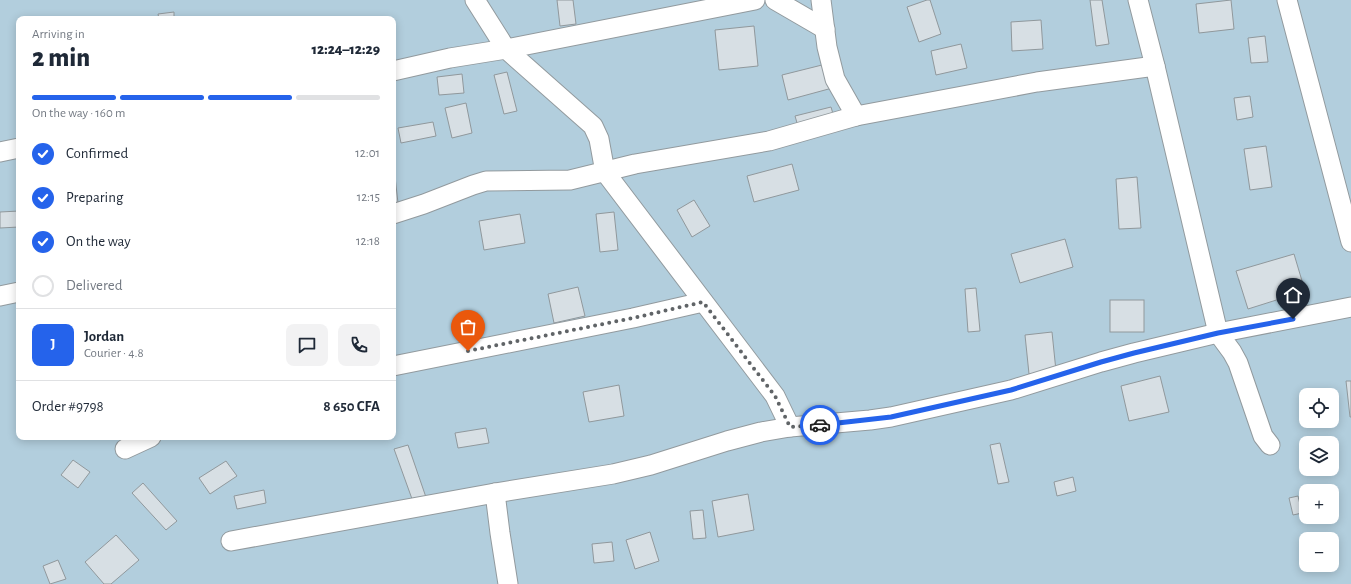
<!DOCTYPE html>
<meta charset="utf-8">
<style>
:root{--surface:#fff;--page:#f2f2f3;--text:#1f2937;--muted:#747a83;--line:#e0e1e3;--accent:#2563eb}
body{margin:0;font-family:"Alegreya Sans",sans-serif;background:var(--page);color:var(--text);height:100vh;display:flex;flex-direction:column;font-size:15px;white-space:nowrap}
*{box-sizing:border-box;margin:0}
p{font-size:13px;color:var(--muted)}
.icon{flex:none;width:22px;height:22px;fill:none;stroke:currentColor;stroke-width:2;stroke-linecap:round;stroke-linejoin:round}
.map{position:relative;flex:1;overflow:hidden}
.panel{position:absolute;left:16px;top:16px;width:380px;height:424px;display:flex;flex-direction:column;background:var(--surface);border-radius:8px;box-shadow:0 2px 10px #0003}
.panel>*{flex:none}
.buttons{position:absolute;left:1299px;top:388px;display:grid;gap:8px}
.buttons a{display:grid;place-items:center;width:40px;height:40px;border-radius:8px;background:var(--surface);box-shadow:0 2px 10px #0003;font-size:20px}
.pin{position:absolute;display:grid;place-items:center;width:34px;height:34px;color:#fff;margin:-41px -17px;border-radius:50% 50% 50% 0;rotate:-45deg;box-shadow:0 0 4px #0007}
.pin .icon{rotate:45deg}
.courier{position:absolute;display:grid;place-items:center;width:40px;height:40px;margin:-20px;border:3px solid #2563eb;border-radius:50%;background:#fff;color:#222;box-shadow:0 1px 5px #0007}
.overview em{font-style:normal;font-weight:800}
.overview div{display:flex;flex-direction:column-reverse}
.overview{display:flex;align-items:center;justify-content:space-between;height:68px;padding:0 16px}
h1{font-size:26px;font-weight:800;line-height:30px}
.bar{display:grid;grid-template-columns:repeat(4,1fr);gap:6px 4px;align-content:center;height:48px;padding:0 16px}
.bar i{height:5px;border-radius:3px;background:var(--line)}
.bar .current{background:var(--accent)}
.bar p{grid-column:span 4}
.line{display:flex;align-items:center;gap:10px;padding:0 16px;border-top:1px solid var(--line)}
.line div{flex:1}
.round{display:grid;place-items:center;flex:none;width:42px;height:42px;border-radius:8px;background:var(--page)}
ol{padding:0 16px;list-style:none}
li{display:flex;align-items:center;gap:12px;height:44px}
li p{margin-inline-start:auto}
li .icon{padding:4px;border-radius:50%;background:var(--accent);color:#fff;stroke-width:4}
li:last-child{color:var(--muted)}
li i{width:22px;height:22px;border:2px solid var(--line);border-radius:50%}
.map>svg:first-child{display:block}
.green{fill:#b2cedd;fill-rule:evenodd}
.building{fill:#d7dfe4;stroke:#90989c}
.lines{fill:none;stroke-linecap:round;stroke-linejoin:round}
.minor-casing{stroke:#929a9e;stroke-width:21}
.minor{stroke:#fff;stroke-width:19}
.done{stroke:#606467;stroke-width:4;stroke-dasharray:0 7.2}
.route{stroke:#2563eb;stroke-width:5}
</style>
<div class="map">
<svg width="1351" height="584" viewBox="0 0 1351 584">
<rect width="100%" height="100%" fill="#f1f9fe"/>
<!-- green -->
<path class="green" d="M0,0h1351v584h-1351zM19,19h374v418h-374zM1306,395h26v26h-26zM1306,443h26v26h-26zM1306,491h26v26h-26zM1306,539h26v26h-26z"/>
<!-- building -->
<g class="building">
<path d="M557,0h16l3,24 -16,2z"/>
<path d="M927,0h3l11,34 -22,8 -12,-35z"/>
<path d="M1090,0h12l7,44 -13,2z"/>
<path d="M1231,0l3,29 -35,4 -3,-29z"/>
<path d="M174,12v7h-15l-1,-5z"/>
<path d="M1041,20l2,29 -31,2 -1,-29z"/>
<path d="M754,26l4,40 -39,4 -4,-40z"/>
<path d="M1265,36l3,26 -17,1 -3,-25z"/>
<path d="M961,44l6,24 -31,7 -5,-24z"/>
<path d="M830,63l6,24 -48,13 -6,-25z"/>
<path d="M507,72l10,39 -13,3 -10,-39z"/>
<path d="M462,74l2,19 -25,2 -2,-18z"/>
<path d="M1250,96l3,21 -16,3 -3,-22z"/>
<path d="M466,103l6,30 -20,5 -7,-30z"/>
<path d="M831,107l5,17 -36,9 -5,-17z"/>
<path d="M433,122l3,14 -35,7 -3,-15z"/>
<path d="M1266,146l6,41 -22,3 -6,-41z"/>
<path d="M393,159l5,44 -5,1z"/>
<path d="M792,164l7,26 -45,12 -7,-26z"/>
<path d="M1137,177l4,51 -22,1 -3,-50z"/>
<path d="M694,200l16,26 -18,11 -15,-27z"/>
<path d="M19,211v16l-19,1v-16z"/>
<path d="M614,212l4,38 -18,2 -4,-38z"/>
<path d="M520,214l5,29 -41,7 -5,-29z"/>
<path d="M1065,239l8,28 -53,16 -9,-29z"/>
<path d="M1294,254l11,37 -57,18 -12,-38z"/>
<path d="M578,287l7,29 -31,7 -6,-29z"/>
<path d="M976,288l4,43 -12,1 -3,-43z"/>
<rect x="1110" y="300" width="34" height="32"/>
<path d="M1052,332l4,39 -27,3 -4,-39z"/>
<path d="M1160,376l9,36 -40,9 -8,-35z"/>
<path d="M1346,381h5v36h-1z"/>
<path d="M619,385l5,31 -35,6 -6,-30z"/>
<path d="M486,428l3,15 -31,5 -3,-15z"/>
<path d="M1000,443l9,39 -11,2 -8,-39z"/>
<path d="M408,445l21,61 -13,4 -22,-61z"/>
<path d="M73,460l17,12 -12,16 -17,-13z"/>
<path d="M226,461l11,15 -27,18 -11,-16z"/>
<path d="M1073,477l3,14 -19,5 -3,-14z"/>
<path d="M143,483l34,38 -11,9 -34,-37z"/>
<path d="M264,490l2,13 -29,6 -3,-13z"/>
<path d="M748,494l6,36 -36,7 -6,-36z"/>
<path d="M1298,496l4,17 -9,2 -4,-17z"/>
<path d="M703,510l3,28 -13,1 -3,-28z"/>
<path d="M650,532l9,29 -24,8 -9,-29z"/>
<path d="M116,535l23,25 -28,24h-7l-19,-22z"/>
<path d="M612,542l2,19 -20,2 -2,-19z"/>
<path d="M58,560l8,19 -16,5 -7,-18z"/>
</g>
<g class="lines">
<defs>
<g id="minor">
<path d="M475,0l31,49 87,77 6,13 6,33 170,224 15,31"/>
<path d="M775,0l50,29"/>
<path d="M821,0l6,47 8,32 21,37"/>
<path d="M1138,0l17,66 63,267 14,19 6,11 25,73 7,9"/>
<path d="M1287,0l64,242"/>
<path d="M393,71l57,-13 56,-9 249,-49"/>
<path d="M0,152l19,-4"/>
<path d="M393,214l31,-10 49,-19 13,-4 84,-1 65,-16 134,-23 87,-25 181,-34 118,-16"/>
<path d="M0,296l19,-4"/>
<path d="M393,366l240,-48 70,-16"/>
<path d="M125,449l26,-12"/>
<path d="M495,493l5,40 8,51"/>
<path d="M231,541l264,-48 118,-19 38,-9 76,-24 34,-9 29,-5 80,-7 21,-3 120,-27 90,-28 33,-9 84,-20 133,-26"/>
</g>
</defs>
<!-- minor casing -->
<use href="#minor" class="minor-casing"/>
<!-- minor -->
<use href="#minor" class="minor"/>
</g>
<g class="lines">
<!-- done -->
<path class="done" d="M468,351l165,-33 70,-16 72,94 15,31 30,-2"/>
<!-- route -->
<path class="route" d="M820,425l71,-8 120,-27 90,-28 33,-9 84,-20 75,-14"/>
</g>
</svg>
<div class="buttons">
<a><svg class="icon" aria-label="locate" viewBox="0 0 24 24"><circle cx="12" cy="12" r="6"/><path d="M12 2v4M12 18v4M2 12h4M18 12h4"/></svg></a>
<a><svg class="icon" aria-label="layers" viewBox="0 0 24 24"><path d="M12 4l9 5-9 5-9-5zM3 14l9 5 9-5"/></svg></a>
<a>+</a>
<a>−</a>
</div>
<div class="pin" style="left:468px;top:351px;background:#ea580c"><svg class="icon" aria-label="bag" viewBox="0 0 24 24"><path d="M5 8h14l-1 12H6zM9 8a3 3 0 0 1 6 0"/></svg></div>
<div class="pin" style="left:1293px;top:319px;background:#1f2937"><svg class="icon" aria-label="home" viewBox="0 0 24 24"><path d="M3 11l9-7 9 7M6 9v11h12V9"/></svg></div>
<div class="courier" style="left:820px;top:425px"><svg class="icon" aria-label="car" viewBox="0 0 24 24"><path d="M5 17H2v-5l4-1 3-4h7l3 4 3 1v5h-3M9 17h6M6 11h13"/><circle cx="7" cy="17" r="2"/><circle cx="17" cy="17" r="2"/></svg></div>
<section class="panel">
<div class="overview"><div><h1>2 min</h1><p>Arriving in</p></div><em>12:24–12:29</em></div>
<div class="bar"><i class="current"></i><i class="current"></i><i class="current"></i><i></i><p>On the way · 160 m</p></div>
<ol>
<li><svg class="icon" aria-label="check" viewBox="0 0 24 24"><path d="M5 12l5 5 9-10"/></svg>Confirmed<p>12:01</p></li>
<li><svg class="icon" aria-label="check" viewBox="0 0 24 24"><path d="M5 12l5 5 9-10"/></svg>Preparing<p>12:15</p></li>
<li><svg class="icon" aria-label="check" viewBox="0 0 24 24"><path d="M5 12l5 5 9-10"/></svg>On the way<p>12:18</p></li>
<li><i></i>Delivered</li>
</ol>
<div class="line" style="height:72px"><b class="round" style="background:var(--accent);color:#fff">J</b><div><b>Jordan</b><p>Courier · 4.8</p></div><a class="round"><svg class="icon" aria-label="chat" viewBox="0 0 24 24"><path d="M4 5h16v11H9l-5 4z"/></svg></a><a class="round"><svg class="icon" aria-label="phone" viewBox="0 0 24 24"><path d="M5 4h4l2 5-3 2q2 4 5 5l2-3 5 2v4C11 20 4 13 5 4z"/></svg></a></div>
<div class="line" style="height:52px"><div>Order #9798</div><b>8 650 CFA</b></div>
</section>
</div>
